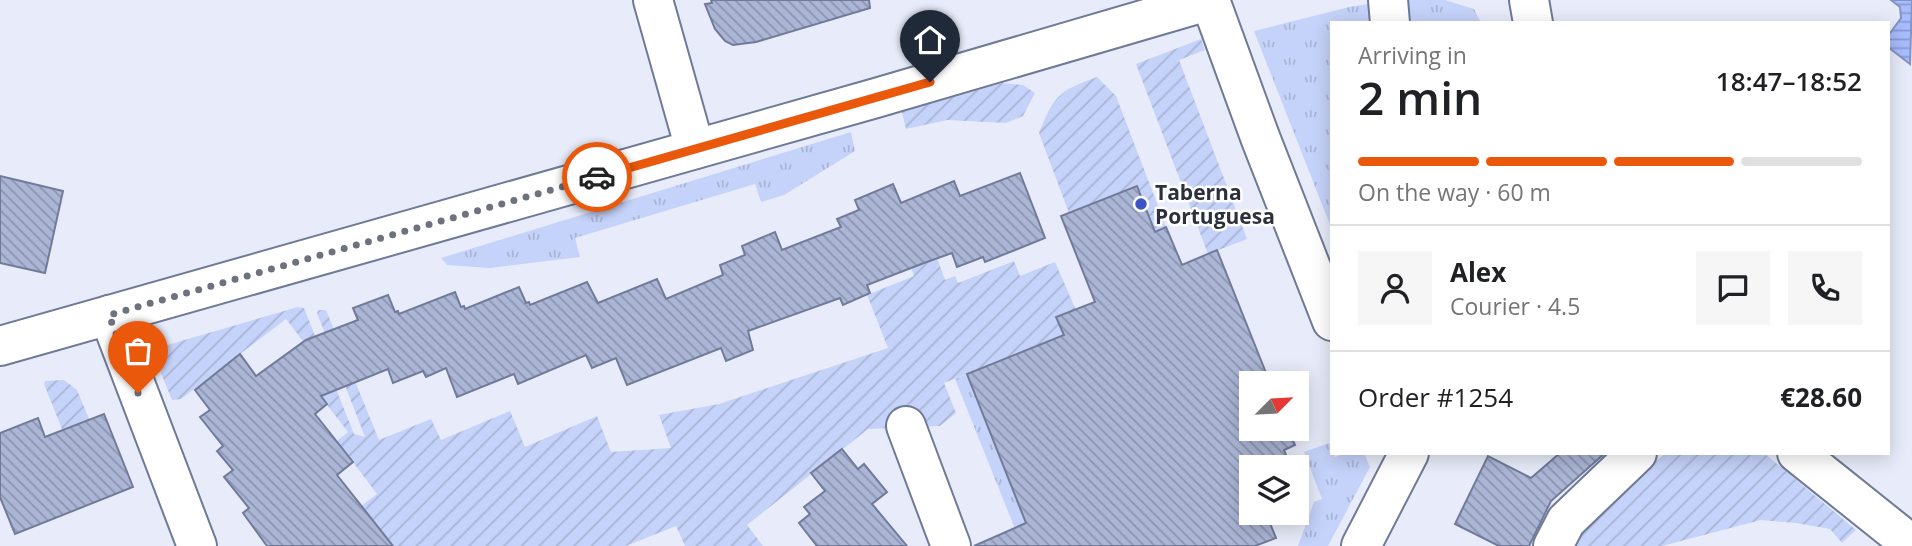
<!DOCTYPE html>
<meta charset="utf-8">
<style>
:root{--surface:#fff;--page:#f6f6f6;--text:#202124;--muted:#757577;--line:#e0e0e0;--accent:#ea580c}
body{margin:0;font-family:"Open Sans",sans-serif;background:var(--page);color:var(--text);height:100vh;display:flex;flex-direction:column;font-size:26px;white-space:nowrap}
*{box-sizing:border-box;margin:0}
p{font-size:23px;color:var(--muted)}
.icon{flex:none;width:38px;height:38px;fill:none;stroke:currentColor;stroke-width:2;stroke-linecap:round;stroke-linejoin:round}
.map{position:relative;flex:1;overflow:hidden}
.drawer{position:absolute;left:1330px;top:21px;width:560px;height:434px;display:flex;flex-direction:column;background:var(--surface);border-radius:0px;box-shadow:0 4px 18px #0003}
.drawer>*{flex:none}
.needle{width:46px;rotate:66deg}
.fabs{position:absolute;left:1239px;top:371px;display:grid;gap:14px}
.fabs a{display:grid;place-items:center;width:70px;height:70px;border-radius:0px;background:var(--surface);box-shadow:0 4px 18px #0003;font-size:35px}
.pin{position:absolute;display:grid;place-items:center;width:60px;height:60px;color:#fff;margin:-72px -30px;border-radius:50% 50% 50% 0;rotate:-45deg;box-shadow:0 0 7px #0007}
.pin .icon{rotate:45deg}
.courier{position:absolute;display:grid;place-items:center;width:70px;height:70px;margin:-35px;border:5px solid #ea580c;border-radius:50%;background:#fff;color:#222;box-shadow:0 2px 9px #0007}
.overview em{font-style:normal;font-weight:600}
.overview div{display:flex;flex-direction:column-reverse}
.overview{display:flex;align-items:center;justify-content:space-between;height:119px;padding:0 28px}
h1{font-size:46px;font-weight:600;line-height:52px}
.bar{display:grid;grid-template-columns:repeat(4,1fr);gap:10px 7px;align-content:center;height:84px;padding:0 28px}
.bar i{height:9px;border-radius:5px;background:var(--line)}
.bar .current{background:var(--accent)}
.bar p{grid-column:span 4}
.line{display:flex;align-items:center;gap:18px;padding:0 28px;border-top:2px solid var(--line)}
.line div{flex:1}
.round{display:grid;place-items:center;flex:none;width:74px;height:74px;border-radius:0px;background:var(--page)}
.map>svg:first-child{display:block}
.grass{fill:url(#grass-tufts)}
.garden{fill:url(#garden-furrows)}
.water{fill:url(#water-rules);stroke:#8293c4;stroke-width:2}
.building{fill:url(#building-back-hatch);stroke:#717b99;stroke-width:2}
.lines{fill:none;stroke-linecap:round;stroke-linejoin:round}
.minor-casing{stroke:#6f7a97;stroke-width:42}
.minor{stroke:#fff;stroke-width:38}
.done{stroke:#6d727e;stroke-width:7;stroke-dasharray:0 12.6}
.route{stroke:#ea580c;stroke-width:9}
.poi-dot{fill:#3d54c6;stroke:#fff;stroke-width:2.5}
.labels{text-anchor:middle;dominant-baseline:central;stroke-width:5;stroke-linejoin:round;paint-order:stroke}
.poi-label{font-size:21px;font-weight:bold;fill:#2b303c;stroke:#fff;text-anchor:start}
</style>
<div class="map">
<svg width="1912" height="546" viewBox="0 0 1912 546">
<defs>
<pattern id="grass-tufts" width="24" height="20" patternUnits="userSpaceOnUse" patternTransform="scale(1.75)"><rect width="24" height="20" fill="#c5d2f9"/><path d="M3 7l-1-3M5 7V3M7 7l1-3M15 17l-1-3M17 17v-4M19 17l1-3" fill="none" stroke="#a9b5d6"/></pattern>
<pattern id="garden-furrows" width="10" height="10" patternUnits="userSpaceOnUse" patternTransform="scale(1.75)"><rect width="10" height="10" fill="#c5d2f9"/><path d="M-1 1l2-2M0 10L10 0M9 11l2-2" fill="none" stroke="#a9b5d6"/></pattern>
<pattern id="water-rules" width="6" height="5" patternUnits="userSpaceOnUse" patternTransform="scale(1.75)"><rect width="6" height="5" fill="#a8bdfe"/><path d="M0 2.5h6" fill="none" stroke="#899acf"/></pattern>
<pattern id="building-back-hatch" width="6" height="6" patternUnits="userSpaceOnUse" patternTransform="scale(1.75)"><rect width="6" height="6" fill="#abb6d6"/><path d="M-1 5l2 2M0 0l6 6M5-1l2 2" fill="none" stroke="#8b94af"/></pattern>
</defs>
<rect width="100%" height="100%" fill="#e8ecfa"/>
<!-- grass -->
<g class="grass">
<path d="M1394,0h51l29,9 7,14h-149v207l-78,-199 95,-24z"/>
<path d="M851,132l4,19 -71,44 -23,7 -6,-18 -180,54 5,19 -91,11 -42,-3 -6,-7z"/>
<path d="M967,374l59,149 -9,11 -62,-155z"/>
<path d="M1329,443l6,14 10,-4h19l6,14 -42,79h-30l16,-44 8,-3 -18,-47z"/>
</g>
<!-- garden -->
<g class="garden">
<path d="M1201,39l4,11 -26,10 68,179 -39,15 -72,-190z"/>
<path d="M1097,77l19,19 50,131 -11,5 -18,-46 -68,27 -30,-80c15,-37 19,-42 58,-56z"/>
<path d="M1002,83l21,2 12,8 -12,23 -17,7 -59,-3 -41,9 -4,-17z"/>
<path d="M937,258l8,22 10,-4 3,7 56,-22 6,15 35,-14 21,48 -20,7 8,18 -120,48 12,30 -16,13 -72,3 -121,96 16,21h-78l-9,-20 -50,20h-233l-32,-40 16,-12 -40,-53 11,-9 -38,-49 15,-13 -39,-51 -105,80 -9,1 -13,-32 5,-22 134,-39 6,1 50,126 11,3 -48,-124 2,-3h7l53,130 52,-21 10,21 69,-29 15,36 72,-31 14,36 60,-4 -12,-33 60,-11 169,-56 -21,-53 47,-19 -3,-8z"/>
<path d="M64,380l13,10 12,29 -18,8 4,8 -9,4 -22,-55 1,-3z"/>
<path d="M1666,453h98l92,77 -14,13 -12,-14 -34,-6 -35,-3 -99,26h-92l11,-19z"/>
</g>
<!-- water -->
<path class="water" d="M1891,0h21l-2,64 -22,-17v-11l13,-18 -1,-11z"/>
<!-- building -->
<g class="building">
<path d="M711,0h158l1,8 -114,34 -23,3 -8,-4 -10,-12 -10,-25 7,-1z"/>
<path d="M1020,173l25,65 -60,24 -2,-5 -26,10 -5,-14 -28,10 -57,22 3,8 -27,12 -3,-7 -92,33 5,19 -27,11 -5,-13 -94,37 -11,-27 -24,10 -6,-13 -68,29 -4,-10 -57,23 -11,-29 -20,9 -3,-6 -30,12 -5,-14 -67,27 6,8 -12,10 38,48 -16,13 56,71h-126l-24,-33 6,-5 -25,-31 9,-7 -16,-19 6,-5 -23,-29 10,-7 -15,-20 45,-36 16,22 50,-36 52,-20 -5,-12 35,-13 7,17 3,-1 1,3 56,-22 6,15 3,-1 1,3 54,-22 7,16 3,-1 1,3 57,-23 11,21 59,-24 9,20 57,-24 -3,-10 25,-10 -3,-9 33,-14 7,18 59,-23 -4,-8 22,-9 -4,-10 38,-16 8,19 53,-22 6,15z"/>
<path d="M0,176l63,15 -18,82 -45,-10z"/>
<path d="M1137,186l18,46 11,-5 16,38 35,-15 53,133h-19v46h37l7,16 -11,5 7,17h-40v46h24l-8,3 9,22 -21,8h-281l52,-23 -59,-149 97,-39 -8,-18 39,-15 -34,-86z"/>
<path d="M104,414l29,73 -118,47 -15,-37v-64l38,-15 7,19z"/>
<path d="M842,449l16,20 6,-5 23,28 -15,12 35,42h-90l-18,-23 11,-9 -6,-7 21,-16 -14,-18z"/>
<path d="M1560,453h45l-54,48 -22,45h-30l-44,-22 33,-68 43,22z"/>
</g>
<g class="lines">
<defs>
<g id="minor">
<path d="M653,0l42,149"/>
<path d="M1210,0l50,137 72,184"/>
<path d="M1388,0l2,23"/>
<path d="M1529,0l4,23"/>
<path d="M109,315l88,231"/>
<path d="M0,346l876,-248 335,-98"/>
<path d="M906,426l45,120"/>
<path d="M1797,453l115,92"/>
<path d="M1361,546l48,-93"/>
<path d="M1553,546l13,-25 71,-68"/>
</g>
</defs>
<!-- minor casing -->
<use href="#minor" class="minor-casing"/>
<!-- minor -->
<use href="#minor" class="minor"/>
</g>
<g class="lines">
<!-- done -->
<path class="done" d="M138,393l-29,-78 488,-138"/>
<!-- route -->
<path class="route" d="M597,177l333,-95"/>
</g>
<!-- markers -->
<circle class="poi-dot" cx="1141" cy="204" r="7"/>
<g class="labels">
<!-- poi labels -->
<g class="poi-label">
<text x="1155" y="192">Taberna<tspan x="1155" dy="24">Portuguesa</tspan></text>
</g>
</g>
</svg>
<div class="fabs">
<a><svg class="needle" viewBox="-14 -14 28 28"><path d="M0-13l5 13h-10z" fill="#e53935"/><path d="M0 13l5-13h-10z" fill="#757577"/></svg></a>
<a><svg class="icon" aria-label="layers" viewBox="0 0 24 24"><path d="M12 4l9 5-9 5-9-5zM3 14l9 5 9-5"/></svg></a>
</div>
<div class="pin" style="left:138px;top:393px;background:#ea580c"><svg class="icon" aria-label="bag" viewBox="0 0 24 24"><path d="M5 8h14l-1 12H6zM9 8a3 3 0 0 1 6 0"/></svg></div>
<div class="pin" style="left:930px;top:82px;background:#1f2937"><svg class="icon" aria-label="home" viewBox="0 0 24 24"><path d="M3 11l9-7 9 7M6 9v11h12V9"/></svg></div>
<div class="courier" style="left:597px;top:177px"><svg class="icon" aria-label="car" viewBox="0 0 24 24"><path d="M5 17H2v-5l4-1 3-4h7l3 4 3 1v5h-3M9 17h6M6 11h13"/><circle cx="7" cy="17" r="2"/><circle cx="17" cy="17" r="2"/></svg></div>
<section class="drawer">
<div class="overview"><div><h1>2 min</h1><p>Arriving in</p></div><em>18:47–18:52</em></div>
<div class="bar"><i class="current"></i><i class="current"></i><i class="current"></i><i></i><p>On the way · 60 m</p></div>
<div class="line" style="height:126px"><a class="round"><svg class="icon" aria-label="person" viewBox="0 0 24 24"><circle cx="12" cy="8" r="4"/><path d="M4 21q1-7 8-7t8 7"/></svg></a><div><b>Alex</b><p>Courier · 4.5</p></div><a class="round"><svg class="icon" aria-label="chat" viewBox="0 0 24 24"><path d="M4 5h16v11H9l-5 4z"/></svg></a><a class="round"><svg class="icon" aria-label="phone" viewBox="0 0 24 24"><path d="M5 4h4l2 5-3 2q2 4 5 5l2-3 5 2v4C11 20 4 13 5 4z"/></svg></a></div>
<div class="line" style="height:91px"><div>Order #1254</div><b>€28.60</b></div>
</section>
</div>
